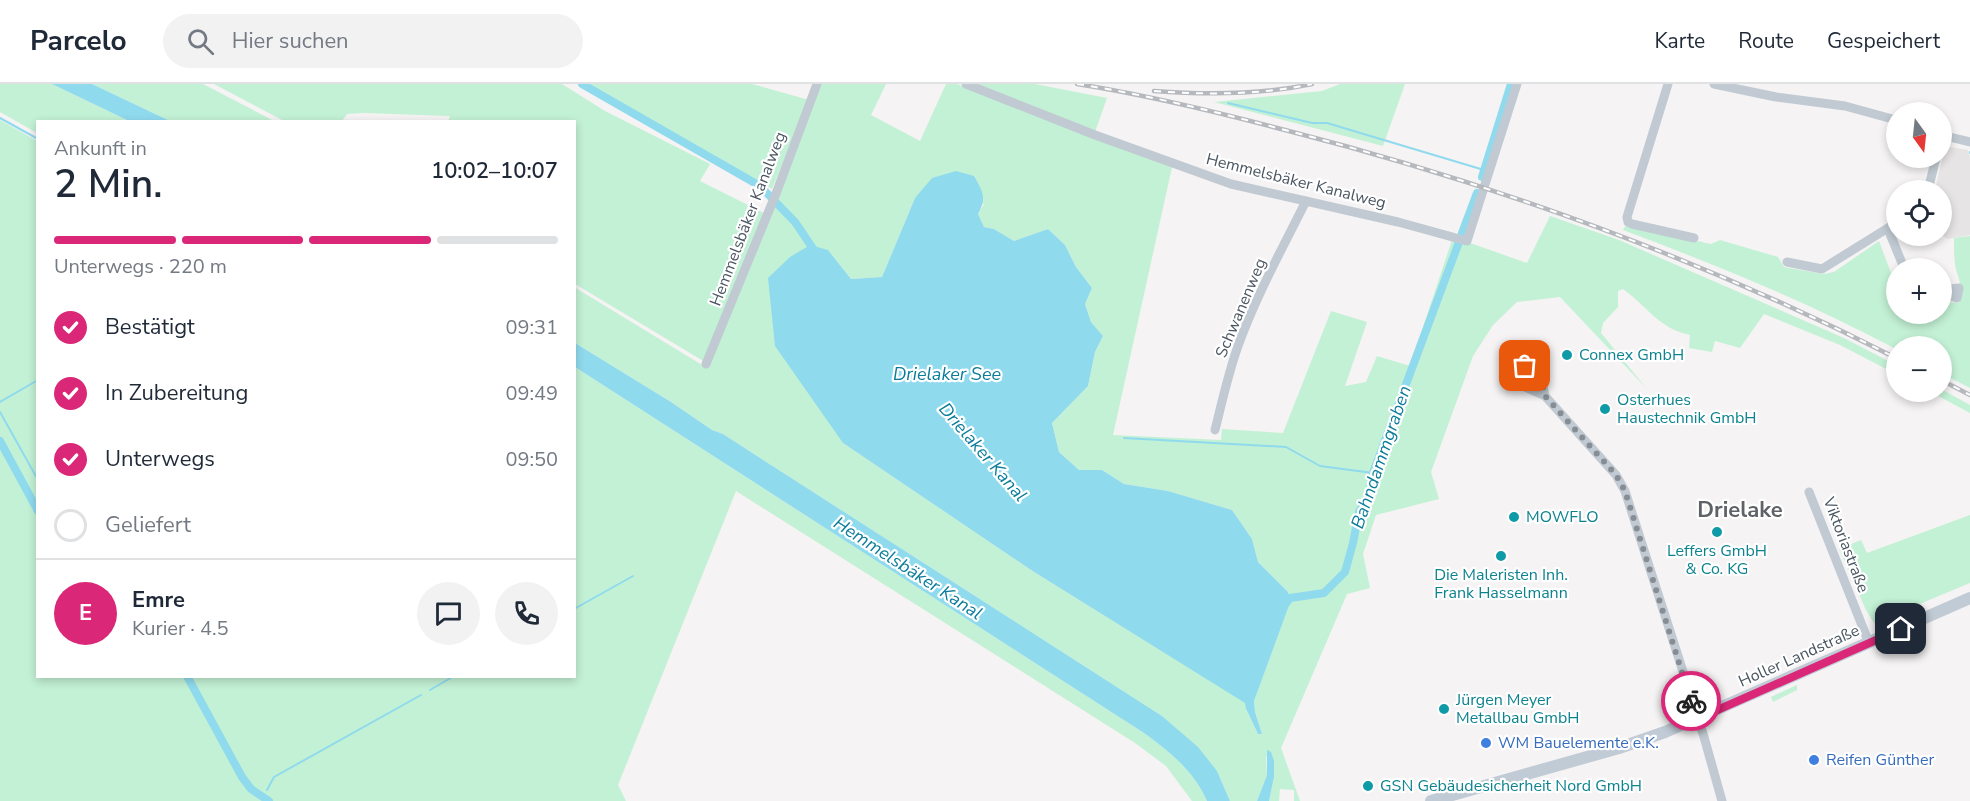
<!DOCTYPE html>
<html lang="de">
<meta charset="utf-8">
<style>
:root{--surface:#fff;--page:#f2f2f3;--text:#1f2937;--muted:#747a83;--line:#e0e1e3;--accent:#db2777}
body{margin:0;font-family:"Nunito Sans",sans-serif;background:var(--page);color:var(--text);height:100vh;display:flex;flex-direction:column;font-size:22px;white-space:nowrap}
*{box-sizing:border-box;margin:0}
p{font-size:20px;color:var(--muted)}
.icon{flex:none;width:33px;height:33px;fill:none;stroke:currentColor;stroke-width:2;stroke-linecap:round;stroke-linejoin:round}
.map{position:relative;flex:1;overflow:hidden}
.side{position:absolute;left:36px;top:36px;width:540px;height:558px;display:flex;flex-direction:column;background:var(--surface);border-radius:0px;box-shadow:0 3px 9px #0003}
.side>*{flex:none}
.needle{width:39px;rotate:165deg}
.fabs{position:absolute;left:1886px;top:18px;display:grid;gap:12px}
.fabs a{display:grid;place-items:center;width:66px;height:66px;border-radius:50%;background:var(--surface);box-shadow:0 3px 9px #0003;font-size:30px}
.pin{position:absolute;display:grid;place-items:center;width:51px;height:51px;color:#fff;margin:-26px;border-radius:12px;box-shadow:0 3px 9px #0006}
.courier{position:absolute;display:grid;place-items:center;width:60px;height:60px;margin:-30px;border:4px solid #db2777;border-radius:50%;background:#fff;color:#222;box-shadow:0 2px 8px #0007}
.headline em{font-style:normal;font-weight:600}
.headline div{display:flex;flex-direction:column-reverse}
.headline{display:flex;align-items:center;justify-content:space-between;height:102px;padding:0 18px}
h1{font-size:39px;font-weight:600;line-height:45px}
.bar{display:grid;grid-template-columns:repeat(4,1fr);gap:9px 6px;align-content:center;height:72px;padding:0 18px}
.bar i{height:8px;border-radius:4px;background:var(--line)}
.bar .active{background:var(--accent)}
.bar p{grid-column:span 4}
.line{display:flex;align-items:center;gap:15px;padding:0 18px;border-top:2px solid var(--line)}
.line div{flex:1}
.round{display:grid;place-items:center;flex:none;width:63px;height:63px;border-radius:32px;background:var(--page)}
ol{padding:0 18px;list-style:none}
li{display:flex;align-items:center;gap:18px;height:66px}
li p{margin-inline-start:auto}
li .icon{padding:6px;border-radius:50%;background:var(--accent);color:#fff;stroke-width:4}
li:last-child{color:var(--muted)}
li i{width:33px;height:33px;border:3px solid var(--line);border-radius:50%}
header{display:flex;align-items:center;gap:36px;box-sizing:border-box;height:84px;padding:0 30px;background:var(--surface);border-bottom:2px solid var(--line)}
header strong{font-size:28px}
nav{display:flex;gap:33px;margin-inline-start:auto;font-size:21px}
.search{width:420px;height:54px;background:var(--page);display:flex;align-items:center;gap:15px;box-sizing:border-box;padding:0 21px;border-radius:33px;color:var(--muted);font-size:22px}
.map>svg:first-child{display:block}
.education{fill:#e6e4e5}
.green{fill:#c3f1d5;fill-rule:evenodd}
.water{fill:#90daee}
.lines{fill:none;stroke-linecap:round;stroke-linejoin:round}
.stream{stroke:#90daee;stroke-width:2}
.canal{stroke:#90daee;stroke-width:8}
.street{stroke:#c1cad2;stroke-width:9}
.secondary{stroke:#c1cbd6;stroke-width:12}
.rail-casing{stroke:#b5b8bd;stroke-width:4.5}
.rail{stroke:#fff;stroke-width:2;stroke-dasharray:7;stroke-linecap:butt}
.done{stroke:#868d94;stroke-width:6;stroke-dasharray:0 10.8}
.route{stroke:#db2777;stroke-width:8}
.culture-dot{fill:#0f9aa8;stroke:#fff;stroke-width:2}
.shop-dot{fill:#3f7fe0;stroke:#fff;stroke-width:2}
.labels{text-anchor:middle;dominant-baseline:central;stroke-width:4.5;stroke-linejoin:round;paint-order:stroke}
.street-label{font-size:16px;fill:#4a5661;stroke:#fff}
.culture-label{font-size:16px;fill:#0d838f;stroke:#fff;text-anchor:start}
.shop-label{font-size:16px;fill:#366cbe;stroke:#fff;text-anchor:start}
.water-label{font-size:18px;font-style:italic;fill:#0c7c9b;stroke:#fff}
.district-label{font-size:22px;font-weight:bold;fill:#5f6368;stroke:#fff}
</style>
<header>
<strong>Parcelo</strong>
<div class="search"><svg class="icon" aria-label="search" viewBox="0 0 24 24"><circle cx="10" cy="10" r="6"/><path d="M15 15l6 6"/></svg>Hier suchen</div>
<nav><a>Karte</a><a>Route</a><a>Gespeichert</a></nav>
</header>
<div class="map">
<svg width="1970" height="717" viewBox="0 0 1970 717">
<rect width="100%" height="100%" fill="#f5f3f3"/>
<!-- education -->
<path class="education" d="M1945,62l23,4 2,8v77l-22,4 -7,-4v-45h-6z"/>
<!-- green -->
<g class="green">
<path d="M0,0h52l77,37 -91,1 -1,11 -37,-21z"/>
<path d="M92,0h111l71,37h-104z"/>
<path d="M214,0h348l43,27 105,53 -10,17 64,32 -59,149 -130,-78 -1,-162h-126l2,-6 -87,-3 -16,1 -5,7h-58z"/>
<path d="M585,0h167l57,16 -37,89z"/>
<path d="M820,0h66l-15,31 49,26 26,-57h11l215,83 -59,268 108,5 1,-11 61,4 48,-122 36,11 -22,64 21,-4 11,-26 33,10 43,-129 74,26 23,-47 69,24 225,98 52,27v9l-56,-29 -76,-31 -24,34 -25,-7 -3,11 -23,-4 1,-13c-32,-7 -42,-28 -67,-46l-5,2v16l-15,16 -2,10 46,56 -87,-92 -43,5 -24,23 -20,31 -42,116 8,27 -63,16 -13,39 7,34 -23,6 -66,154 19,53h-6v-11l-14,-1 -1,12h-10l5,-24 -8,-22 1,20 -10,26h-27l-13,-30 -55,-55 -405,-260 -34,-22 -11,-4 -41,-28 -96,-59 -1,-56 133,81zM915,114l69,6 -6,10 6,13 10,2 20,12 34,-12 17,16 11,22 16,21 -7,16 6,18 12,14 -8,16 -7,34 -36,37 7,29 20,18h23l22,14 44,7 64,19 20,29 6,23 30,30 2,6 -36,103 1,11 7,22h-4l-12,-24v-7l-215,-133 -188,-127 -15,-193 23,29 31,-2z"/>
<path d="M977,0h58l72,14 -12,34z"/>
<path d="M1340,0h65l-22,62 -169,-44 108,-11z"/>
<path d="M0,36l37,21 1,535h536l1,-309 569,366c25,18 50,38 63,68h-15l-26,-35 -31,-23 -399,-252 -118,294 8,16h-626z"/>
<path d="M1626,141l85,19 9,-4 58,17 6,10 39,7 11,-2 45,-31 17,45v28h45v-13l18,2c6,-15 -2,-25 -4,-39 -1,-9 -1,-18 -1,-26l16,-2v152l-29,-15v-27h-45v3c-88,-47 -180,-84 -273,-119z"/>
<path d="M1941,305l29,16v8l-39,-21h10z"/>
<path d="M1970,431v68l-96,40 -8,-13 -27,-61 22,-9 6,13z"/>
<path d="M1797,601v5l-24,12 -2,-5z"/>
</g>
<!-- water -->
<g class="water">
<path d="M52,0h40l78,37h-41z"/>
<path d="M956,87l18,5c9,16 13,22 4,38l6,13 10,2 20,12 34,-12 17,16 11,22 16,21 -7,16 6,18 12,14 -8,16 -7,34 -36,37 7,29 20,18h23l22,14 44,7 64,19 20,29 6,23 30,30 2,6 -2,10 -34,93 1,11 7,22h-4l-12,-25 -1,-6 -214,-133 -188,-127 -68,-97 -7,-68 22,-21 20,-12 18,5 23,29 31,-2 33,-79 17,-20z"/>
<path d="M575,259l96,59 41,28 11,4 34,22 405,260 36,31 19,24 13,30h-23c-13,-30 -38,-50 -63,-68l-569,-366z"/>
<path d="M1267,666l4,2 3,9v16l-5,24h-12l10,-26z"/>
</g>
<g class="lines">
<!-- stream -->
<g class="stream">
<path d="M1228,19l84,20h15l157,47"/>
<path d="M0,34l38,21"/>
<path d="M1970,68v1"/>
<path d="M0,318l38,-22"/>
<path d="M0,328l38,68"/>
<path d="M1124,354l162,9 34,19 53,7"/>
<path d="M574,525l59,-33"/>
<path d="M430,606l24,-14"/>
<path d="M267,706l7,-13 147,-82"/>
</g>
<!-- canal -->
<g class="canal">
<path d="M582,0l178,102 35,36 21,31"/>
<path d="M1482,93l29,-93"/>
<path d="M1462,149l15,-40"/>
<path d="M0,357l38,70"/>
<path d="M1284,522l6,-8 34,-5 21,-21 8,-29 6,-31 10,-18 4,-21 86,-231"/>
<path d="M187,592l55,101 9,12 18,12"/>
</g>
<!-- street -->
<g class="street">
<path d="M966,0l129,51 136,49 167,38 69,19 50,-157"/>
<path d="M1668,0l-41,133 1,5 4,2 62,14"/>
<path d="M1714,0l62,13 69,9 51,14"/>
<path d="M1941,51l29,7"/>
<path d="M1928,106l8,-32"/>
<path d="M1888,145l16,39"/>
<path d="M1787,178l35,7 74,-46"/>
<path d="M1941,206l18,-2 -2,10 -16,-5"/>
<path d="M706,280l71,-173 40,-107"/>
<path d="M1545,312l-5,-23 -10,-8 -8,3 -3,9 6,10 20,9 71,79 9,16 79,246 18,64"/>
<path d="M1215,346c7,-28 13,-56 23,-84 18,-50 44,-97 68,-145"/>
<path d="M1809,408l60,151"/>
</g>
<!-- secondary -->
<path class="secondary" d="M1431,717l188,-53 46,-16 305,-134"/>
<defs>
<g id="rail">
<path d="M1077,0c71,11 140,28 208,46 211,54 417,129 611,228"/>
<path d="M1154,7c53,4 106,4 158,-7"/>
<path d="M1941,296l29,15"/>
</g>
</defs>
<!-- rail casing -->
<use href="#rail" class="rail-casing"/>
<!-- rail -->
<use href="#rail" class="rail"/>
</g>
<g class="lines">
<!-- done -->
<path class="done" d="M1525,282l5,-1 10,8 5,23 71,79 9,16 66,210"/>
<!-- route -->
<path class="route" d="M1691,617l6,18 204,-90"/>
</g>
<!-- markers -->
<g class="culture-dot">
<circle cx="1567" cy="271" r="6"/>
<circle cx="1605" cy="325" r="6"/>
<circle cx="1514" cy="433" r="6"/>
<circle cx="1717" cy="448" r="6"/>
<circle cx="1501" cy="472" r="6"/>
<circle cx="1444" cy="625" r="6"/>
<circle cx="1368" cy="702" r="6"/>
</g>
<g class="shop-dot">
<circle cx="1486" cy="659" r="6"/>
<circle cx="1814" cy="676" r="6"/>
</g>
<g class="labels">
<!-- street labels -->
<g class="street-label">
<text transform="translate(1296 97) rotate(14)">Hemmelsbäker Kanalweg</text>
<text transform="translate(748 135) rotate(-69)">Hemmelsbäker Kanalweg</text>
<text transform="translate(1241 224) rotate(-67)">Schwanenweg</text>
<text transform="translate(1846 461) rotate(69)">Viktoriastraße</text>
<text transform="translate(1799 572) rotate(-24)">Holler Landstraße</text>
</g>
<!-- culture labels -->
<g class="culture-label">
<text x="1579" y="271">Connex GmbH</text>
<text x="1617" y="316">Osterhues<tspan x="1617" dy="18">Haustechnik GmbH</tspan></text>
<text x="1526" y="433">MOWFLO</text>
<text x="1717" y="467" text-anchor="middle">Leffers GmbH<tspan x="1717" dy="18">&amp; Co. KG</tspan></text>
<text x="1501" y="491" text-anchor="middle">Die Maleristen Inh.<tspan x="1501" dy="18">Frank Hasselmann</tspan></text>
<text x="1456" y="616">Jürgen Meyer<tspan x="1456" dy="18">Metallbau GmbH</tspan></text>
<text x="1380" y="702">GSN Gebäudesicherheit Nord GmbH</text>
</g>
<!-- shop labels -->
<g class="shop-label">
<text x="1498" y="659">WM Bauelemente e.K.</text>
<text x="1826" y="676">Reifen Günther</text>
</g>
<!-- water labels -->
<g class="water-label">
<text x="947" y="290">Drielaker See</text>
<text transform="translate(983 368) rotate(49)">Drielaker Kanal</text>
<text transform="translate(1381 373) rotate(-71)">Bahndammgraben</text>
<text transform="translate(908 484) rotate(33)">Hemmelsbäker Kanal</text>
</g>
<!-- district labels -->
<g class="district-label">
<text x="1740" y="426">Drielake</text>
</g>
</g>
</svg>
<div class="fabs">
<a><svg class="needle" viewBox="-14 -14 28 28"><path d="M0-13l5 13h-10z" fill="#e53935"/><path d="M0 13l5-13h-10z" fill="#747a83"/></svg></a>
<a><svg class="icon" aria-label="locate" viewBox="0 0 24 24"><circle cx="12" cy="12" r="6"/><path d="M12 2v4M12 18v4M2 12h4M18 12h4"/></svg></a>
<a>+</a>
<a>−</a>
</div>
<div class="pin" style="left:1525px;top:282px;background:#ea580c"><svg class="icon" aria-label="bag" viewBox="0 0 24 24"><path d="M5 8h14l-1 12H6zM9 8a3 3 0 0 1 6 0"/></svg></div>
<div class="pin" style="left:1901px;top:545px;background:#1f2937"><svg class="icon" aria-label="home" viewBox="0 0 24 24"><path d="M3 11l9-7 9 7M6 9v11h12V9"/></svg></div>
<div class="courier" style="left:1691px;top:617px"><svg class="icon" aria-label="bike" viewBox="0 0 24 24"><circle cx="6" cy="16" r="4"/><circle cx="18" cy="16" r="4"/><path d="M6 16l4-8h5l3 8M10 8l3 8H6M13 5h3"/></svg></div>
<section class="side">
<div class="headline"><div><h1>2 Min.</h1><p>Ankunft in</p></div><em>10:02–10:07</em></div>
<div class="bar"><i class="active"></i><i class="active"></i><i class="active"></i><i></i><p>Unterwegs · 220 m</p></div>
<ol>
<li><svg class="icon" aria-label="check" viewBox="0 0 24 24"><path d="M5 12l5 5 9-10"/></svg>Bestätigt<p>09:31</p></li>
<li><svg class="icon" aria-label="check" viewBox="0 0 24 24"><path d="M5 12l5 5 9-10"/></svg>In Zubereitung<p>09:49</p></li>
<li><svg class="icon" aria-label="check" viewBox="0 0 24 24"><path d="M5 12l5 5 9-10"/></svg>Unterwegs<p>09:50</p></li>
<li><i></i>Geliefert</li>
</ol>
<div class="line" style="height:108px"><b class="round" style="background:var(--accent);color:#fff">E</b><div><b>Emre</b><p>Kurier · 4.5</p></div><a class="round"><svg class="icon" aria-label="chat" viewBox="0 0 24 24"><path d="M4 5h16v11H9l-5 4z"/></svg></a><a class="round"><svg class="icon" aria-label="phone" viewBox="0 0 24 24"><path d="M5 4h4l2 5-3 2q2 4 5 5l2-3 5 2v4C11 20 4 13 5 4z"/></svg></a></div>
</section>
</div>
